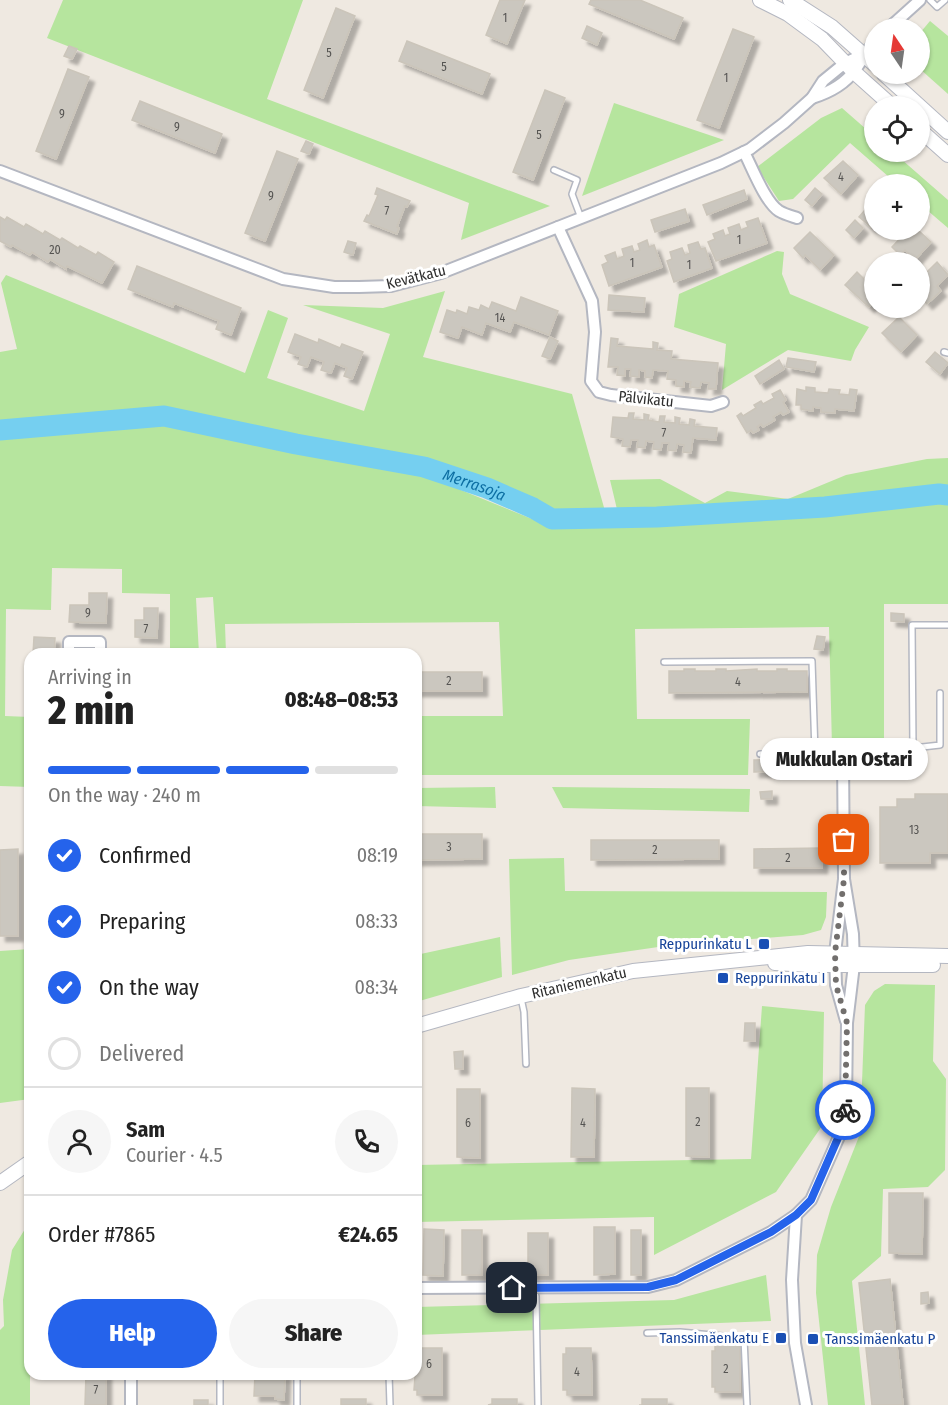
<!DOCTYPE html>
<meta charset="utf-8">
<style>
:root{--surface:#fff;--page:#f6f6f6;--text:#222;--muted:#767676;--line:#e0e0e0;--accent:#2563eb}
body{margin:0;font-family:"Fira Sans Condensed",sans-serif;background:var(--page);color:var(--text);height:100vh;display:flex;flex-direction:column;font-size:22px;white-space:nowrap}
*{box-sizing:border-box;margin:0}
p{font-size:20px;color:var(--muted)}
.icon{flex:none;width:33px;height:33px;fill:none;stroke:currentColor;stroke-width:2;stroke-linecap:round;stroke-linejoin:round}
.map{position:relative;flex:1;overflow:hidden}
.side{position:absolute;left:24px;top:648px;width:398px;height:732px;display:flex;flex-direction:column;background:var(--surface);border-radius:18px;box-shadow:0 2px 4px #0004}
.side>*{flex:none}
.needle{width:39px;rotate:347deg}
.tools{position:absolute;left:864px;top:18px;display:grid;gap:12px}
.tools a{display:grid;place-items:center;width:66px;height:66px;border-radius:50%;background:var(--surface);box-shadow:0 2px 4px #0004;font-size:30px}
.pin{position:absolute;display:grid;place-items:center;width:51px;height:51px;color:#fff;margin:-26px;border-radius:12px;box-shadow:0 3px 9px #0006}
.courier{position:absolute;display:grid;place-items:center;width:60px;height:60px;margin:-30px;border:4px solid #2563eb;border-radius:50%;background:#fff;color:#222;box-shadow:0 2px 8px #0007}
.bubble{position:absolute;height:42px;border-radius:21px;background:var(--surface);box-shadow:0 2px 4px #0004;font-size:20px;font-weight:800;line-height:42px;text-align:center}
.overview em{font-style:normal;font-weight:800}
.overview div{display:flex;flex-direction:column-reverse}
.overview{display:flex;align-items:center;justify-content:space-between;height:102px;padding:0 24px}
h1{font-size:39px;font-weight:800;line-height:45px}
.bar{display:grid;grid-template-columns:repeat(4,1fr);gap:9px 6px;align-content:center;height:72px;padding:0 24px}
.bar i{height:8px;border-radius:4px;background:var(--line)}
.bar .selected{background:var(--accent)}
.bar p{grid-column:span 4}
.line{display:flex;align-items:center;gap:15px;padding:0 24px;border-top:2px solid var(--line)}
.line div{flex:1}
.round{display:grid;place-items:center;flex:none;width:63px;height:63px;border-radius:32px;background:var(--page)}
ol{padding:0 24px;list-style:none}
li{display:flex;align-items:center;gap:18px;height:66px}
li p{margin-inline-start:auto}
li .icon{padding:6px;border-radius:50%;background:var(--accent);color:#fff;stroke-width:4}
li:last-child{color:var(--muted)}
li i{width:33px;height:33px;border:3px solid var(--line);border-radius:50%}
.primary-button{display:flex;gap:12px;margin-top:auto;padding:12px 24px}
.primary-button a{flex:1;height:69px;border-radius:36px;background:var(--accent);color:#fff;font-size:24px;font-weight:800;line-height:69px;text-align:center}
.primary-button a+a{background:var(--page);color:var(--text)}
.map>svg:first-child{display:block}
.green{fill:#b6e59e}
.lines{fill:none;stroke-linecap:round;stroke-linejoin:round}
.river{stroke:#75cff0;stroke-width:21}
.building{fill:#cbc7bf;stroke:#cbc5ba;stroke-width:1.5;filter:url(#shadow)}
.service-casing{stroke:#b4b7c1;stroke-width:8}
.minor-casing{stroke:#b4b7c1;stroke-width:14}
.tertiary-casing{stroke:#b4b7c1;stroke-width:16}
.service{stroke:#fff;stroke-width:5}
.minor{stroke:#fff;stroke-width:10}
.tertiary{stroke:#fff;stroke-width:14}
.done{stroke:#726f6d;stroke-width:6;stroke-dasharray:0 10.8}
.route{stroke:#2563eb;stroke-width:8}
.transit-dot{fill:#1a4fb4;stroke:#fff;stroke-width:2}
.labels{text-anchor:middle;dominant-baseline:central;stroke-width:6;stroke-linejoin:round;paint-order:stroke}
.number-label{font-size:12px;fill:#555452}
.street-label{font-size:15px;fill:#2e2e2e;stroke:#fff}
.transit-label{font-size:15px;fill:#164399;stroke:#fff;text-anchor:end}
.water-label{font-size:16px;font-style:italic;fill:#0d6fa3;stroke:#fff}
</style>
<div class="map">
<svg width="948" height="1405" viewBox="0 0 948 1405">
<defs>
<filter id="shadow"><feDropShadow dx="5.5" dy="5.5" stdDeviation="1.5" flood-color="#0004"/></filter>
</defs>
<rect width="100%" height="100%" fill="#efe9e1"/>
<!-- green -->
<g class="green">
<path d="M63,0h240l-36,99 283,107 -89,34 8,-37 -422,-165z"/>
<path d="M930,21l18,15v58l-28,-25v-36z"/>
<path d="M614,103l110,37 -142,56z"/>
<path d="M842,108l32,28v16h19l55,48v28l-28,-24v-20h-23l-47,-41 -57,56 -14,2 -22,-34 64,-49z"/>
<path d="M777,251l7,1 -2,22 8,20 79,33 -14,23 -4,11 -63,-11 -66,40 4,-46 -52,-17 5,-33z"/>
<path d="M6,275l239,98 23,-63 20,8 -21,60 97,33 26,-77 -87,-29 80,3 62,-17 -22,66 149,37 33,117 -53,1 -96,-42 -31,-9 -262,-51 -163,12v-70l17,-3 -16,-66z"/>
<path d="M165,425l259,50 128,52 69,-1 -11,-46 50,-1 45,24 22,-12 61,8 58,-24 81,-16 21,-1v146h-64v140l-52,3 -3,-120 -194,2 2,90h113l-2,56h-332v-59h87l-4,-94 -274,2 1,30h-9l-4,-57 -17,1 3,56h-29v-60l-48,-1v-24l-70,-1 -1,42 -45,-1 -1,107 25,1v70l-30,-1v-348z"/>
<path d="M495,787l1,21 -80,-2v-18z"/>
<path d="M552,787l198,2 -1,23 -186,-4z"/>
<path d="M564,858l1,33 262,1 -1,25 -5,13 -18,5 -138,11 -96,14 -57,15 -3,-116z"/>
<path d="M500,937l2,40 -86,25v-47z"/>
<path d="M30,949v150l-30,4v-152z"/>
<path d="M885,984l50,1 -2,76 13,18 -1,91 -17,17 -45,2 -2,67 -29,25 13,124h-37l-12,-112 1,-38 14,-48 29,-73 5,-129 9,-14z"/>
<path d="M762,1006l62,6 -2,114 -46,66 -122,63v-38l-238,5v-57l335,-6z"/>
<path d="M30,1221v184h-30v-75l4,-4 -1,-26 9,-50z"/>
<path d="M766,1275l5,46 -355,14v-28l258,-7z"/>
</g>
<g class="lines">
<!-- river -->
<path class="river" id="s1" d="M0,430l164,-14 132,28 128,23 63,21 46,20 19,11 105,-2 168,-10 114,-13 9,1"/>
</g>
<!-- building -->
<g class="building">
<path d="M500,0h25l-18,44 -21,-9z"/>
<path d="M591,0h49l43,18 -9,21 -85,-35z"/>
<path d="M336,8l19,8 -32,82 -19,-8z"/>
<path d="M587,26l15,7 -5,12 -15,-7z"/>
<path d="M733,29l21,8 -35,91 -22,-8z"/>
<path d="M407,41l83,33 -8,20 -83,-33z"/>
<path d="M69,46l8,3 -5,10 -8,-3z"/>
<path d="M68,69l21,8 -33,82 -20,-8z"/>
<path d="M545,90l20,8 -32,82 -20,-8z"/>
<path d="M140,101l82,33 -7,19 -83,-33z"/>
<path d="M306,141l7,3 -4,10 -8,-3z"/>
<path d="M277,151l21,8 -33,82 -20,-8z"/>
<path d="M843,161l15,14 -17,19 -17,-16z"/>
<path d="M377,188l33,13 -3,6 -2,-1 -8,21 2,1 -2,6 -33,-13 3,-6 2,1 9,-21 -3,-1z"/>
<path d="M815,188l7,6 -10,12 -7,-6z"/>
<path d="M744,190l3,9 -40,16 -4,-10z"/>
<path d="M870,204l4,4v20l-2,-2 -1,1 -12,-10z"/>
<path d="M685,209l4,12 -34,11 -4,-12z"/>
<path d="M0,217l5,3 2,-3 17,10 2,-3 17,10 2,-3 15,9 2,-2 16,10 2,-2 16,9 2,-3 16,10 -12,21 -35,-17 -1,3 -16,-10 -2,3 -16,-10 -2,3 -18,-10 -1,2 -11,-6z"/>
<path d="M758,218l9,25 -51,18 -8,-19 7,-3 -2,-5 10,-4 2,6 5,-2 -2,-6 11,-4 2,6 7,-3 -2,-5z"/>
<path d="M855,220l8,8 -9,10 -8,-8z"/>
<path d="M908,230l6,6 5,-5 12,11 -16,18 -10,-10 -5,5 -8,-8z"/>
<path d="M810,232l24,23 -14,15 -15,-15 -2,3 -9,-10z"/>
<path d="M647,240l2,7 5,-2 8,22 -53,19 -7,-21 6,-3 -3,-6 10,-4 2,7 7,-3 -2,-7 10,-3 2,6 6,-2 -2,-6z"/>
<path d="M348,241l8,2 -3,12 -9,-3z"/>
<path d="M698,242l3,7 4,-1 7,20 -38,14 -7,-21 5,-2 -2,-7 12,-4 3,7 5,-2 -2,-8z"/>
<path d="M937,262l11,13 -11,11 4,5 -14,13 -7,-8v-12l5,-5 -3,-2z"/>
<path d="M137,266l104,42 -10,27 -15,-6 3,-8 -45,-18 -1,4 -45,-18z"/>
<path d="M857,272l17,17v12l-5,6 -24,-22z"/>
<path d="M609,295l36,3 -1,14 -36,-2z"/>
<path d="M521,297l37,14 -9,24 -35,-13 -4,10 -24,-9 -4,12 -20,-8 -4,11 -18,-6 7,-22 9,3 1,-3 10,4 2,-7 10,3 2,-5 8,4 3,-7 24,9z"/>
<path d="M899,317l18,18 -16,17 -19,-19z"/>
<path d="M295,334l23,9 1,-4 21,9 2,-4 21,8 -11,27 -8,-3 3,-8 -12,-5 -4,10 -10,-3 3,-8 -13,-5 -4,10 -9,-3 3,-7 -13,-5z"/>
<path d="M550,337l8,4 -8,18 -8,-3z"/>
<path d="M611,338l7,1 -1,7 36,3v-7l5,1 -1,7 15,1 -1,8 47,4 -2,26h-8l1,-6 -8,-1 -1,6 -10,-1 1,-5 -7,-1v6l-8,-1v-6l-9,-1 1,-8 -15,-1 -1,8 -7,-1v-6l-6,-1v7l-9,-1 1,-7h-6v7l-8,-1 1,-8h-10z"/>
<path d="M935,352l13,11 -8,11 -14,-12z"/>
<path d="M788,358l28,4 -2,10 -28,-5z"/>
<path d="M779,360l5,9 -24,15 -5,-8z"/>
<path d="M806,387l9,1v4l13,1 1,-4 11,1 -1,4 10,1 1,-6 7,1 -3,21 -19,-2v4l-14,-1v-4l-8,-1v4l-12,-2v-4h-5l1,-16 9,2z"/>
<path d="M780,390l6,10 -3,2 6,10 -6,3 -2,-3 -8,5 2,3 -12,7 -2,-3 -4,3 2,3 -6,3 -2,-3 -4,3 -10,-17 4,-3 2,3 13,-8 -2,-3 7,-4 2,3 11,-6 -2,-4z"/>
<path d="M629,413h5l-1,6 11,1v-6l5,1 -1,5 11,2 1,-6h5l-1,6 11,1v-6l5,1 -1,6 10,1 1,-6 5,1 -1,6 23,2 -1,12 -23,-2 -2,15 -8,-1 1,-7 -7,-1 -1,7 -8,-1 1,-7h-7l-1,7 -8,-1 1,-7 -8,-1 -1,7 -8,-1 1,-7h-7l-1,7 -8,-1 1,-7 -12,-2 2,-20 15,1z"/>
<path d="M89,593h18l-1,30 -37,-1 1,-17h19z"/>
<path d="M144,608h14l-1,30 -22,-1v-17h9z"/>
<path d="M891,613l13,1v8l-13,-1z"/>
<path d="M817,636l8,1 -2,13 -9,-1z"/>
<path d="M34,637l21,1 -1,16h-21z"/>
<path d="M684,669h11v2h21v-2h10v2l31,-2v2h20v-2h10v2h20v21l-138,1v-22h15z"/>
<rect x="416" y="672" width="66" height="19"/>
<path d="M798,759l1,12 -45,1v-12z"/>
<path d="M772,791v8h-11l-1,-7z"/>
<path d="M915,794h33v59h-18v10h-50v-56h17v-8h18z"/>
<path d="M416,834h66v25l-66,1z"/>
<path d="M591,840h128v19l-128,1z"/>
<path d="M822,848v20h-68v-19z"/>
<path d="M18,849v87h-18v-86z"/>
<path d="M745,1023h10v18h-11z"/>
<path d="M463,1051v18h-8l-1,-17z"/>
<path d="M572,1088l23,1 -1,68h-23z"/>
<path d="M686,1088h23v69l-23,-1z"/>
<path d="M457,1089h23v69l-23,-1z"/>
<path d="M889,1193h34l-1,61 -33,-1z"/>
<path d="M594,1227h21v47l-21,1z"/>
<path d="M424,1229l20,1 -1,46 -20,-1z"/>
<rect x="462" y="1230" width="20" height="45"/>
<rect x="631" y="1230" width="10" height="45"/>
<rect x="528" y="1233" width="20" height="42"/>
<path d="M890,1279l13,126h-31l-13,-122z"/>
<path d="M928,1292l1,11 -8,1v-11z"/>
<path d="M715,1345h25v47h-25v-5h-3v-36h3z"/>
<path d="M417,1348h25v47h-25v-5h-3z"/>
<path d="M566,1348h25l1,47h-25v-5h-4v-36h3z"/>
<path d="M86,1374h20v31h-21z"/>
<path d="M255,1374h30l-1,26 -9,-1v-3h-21z"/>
<rect x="341" y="1399" width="25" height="6"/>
<path d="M492,1399h25v6h-29l4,-1z"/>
<path d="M642,1399h25v6h-28h3z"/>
<rect x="194" y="1400" width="14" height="5"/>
</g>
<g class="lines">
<defs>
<g id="service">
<path d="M930,0l7,7 8,-7"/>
<path d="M554,170l23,10 -5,14 9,24"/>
<path d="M944,352l4,1"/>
<path d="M664,662l148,-1 3,92"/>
<path d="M913,748l-1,-123h36"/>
<path d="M760,754l55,-1 28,3 97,-11v-52"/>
<path d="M521,998l3,14 2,52"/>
<path d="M536,1296l2,109"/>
<path d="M647,1333l33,-1 64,6 3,67"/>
<path d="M220,1374v31"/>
<path d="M389,1374l1,31"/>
<path d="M297,1405v-31"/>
</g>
<g id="minor">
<path d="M889,28l31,-28"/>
<path d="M812,98c16,-5 33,-14 43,-28 7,-10 11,-18 19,-27"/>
<path d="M744,152c8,15 21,50 35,59 5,3 12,5 18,7"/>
<path d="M0,171l283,108 51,8h25l32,-1 50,-13 280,-110 29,-14 34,-26 28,-25 11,-17 22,-18 19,-9"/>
<path d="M558,227l34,74 3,31 -4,49 8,11 12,3 100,11 12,-4"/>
<path d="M69,654v-12h31v12"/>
<path d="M843,756l1,123 -9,74 1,32 10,36"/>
<path d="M796,1215l-4,65 3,63 11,62"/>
<path d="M416,1288l232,-1 28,-7 95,-48 25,-17 15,-15 27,-61 8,-32 1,-84 7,-58 -1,-31 -9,-55"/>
<path d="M131,1405v-31"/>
</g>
<g id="tertiary">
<path d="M760,0l28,14 34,25 32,33 38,34"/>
<path d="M790,0l42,27 42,37"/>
<path d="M884,74l64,58"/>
<path d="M920,130l28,25"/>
<path d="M775,963l34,2h124"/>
<path d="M416,1026l105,-30 112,-25 175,-18 140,3"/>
<path d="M0,1183l30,-21"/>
</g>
</defs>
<!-- service casing -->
<use href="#service" class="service-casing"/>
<!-- minor casing -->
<use href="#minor" class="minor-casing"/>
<!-- tertiary casing -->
<use href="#tertiary" class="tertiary-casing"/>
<!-- service -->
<use href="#service" class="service"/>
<!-- minor -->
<use href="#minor" class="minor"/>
<!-- tertiary -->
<use href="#tertiary" class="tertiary"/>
</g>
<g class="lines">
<!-- done -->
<path class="done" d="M844,840v39l-9,74 1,32 11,38 -2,87"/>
<!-- route -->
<path class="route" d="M512,1288l136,-1 28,-7 95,-48 25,-17 15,-15 27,-62 7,-28"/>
</g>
<!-- markers -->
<g class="transit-dot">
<rect x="758" y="938" width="12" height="12" rx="3"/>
<rect x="717" y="972" width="12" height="12" rx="3"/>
<rect x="775" y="1332" width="12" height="12" rx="3"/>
<rect x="807" y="1333" width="12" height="12" rx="3"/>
</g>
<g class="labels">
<!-- number labels -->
<g class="number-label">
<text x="505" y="18">1</text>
<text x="329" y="53">5</text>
<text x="444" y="67">5</text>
<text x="726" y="78">1</text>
<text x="62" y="114">9</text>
<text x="177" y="127">9</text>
<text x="539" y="135">5</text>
<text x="841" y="177">4</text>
<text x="271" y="196">9</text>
<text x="387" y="211">7</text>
<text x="739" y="240">1</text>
<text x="55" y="250">20</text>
<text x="632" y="263">1</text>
<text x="689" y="265">1</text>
<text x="500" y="318">14</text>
<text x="664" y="433">7</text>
<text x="88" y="613">9</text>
<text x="146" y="629">7</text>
<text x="449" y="681">2</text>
<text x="738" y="682">4</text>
<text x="914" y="830">13</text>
<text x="449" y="847">3</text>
<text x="655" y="850">2</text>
<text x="788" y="858">2</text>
<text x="698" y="1122">2</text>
<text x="468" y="1123">6</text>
<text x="583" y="1123">4</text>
<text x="429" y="1364">6</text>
<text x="726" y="1369">2</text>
<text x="577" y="1372">4</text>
<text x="96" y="1390">7</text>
</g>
<!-- street labels -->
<g class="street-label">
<text transform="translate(416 277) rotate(-14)">Kevätkatu</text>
<text transform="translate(646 399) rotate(6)">Pälvikatu</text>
<text transform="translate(579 983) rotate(-13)">Ritaniemenkatu</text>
</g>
<!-- transit labels -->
<g class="transit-label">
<text x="752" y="944">Reppurinkatu L</text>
<text x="735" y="978" text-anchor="start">Reppurinkatu I</text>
<text x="769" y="1338">Tanssimäenkatu E</text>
<text x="825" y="1339" text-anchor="start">Tanssimäenkatu P</text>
</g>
<!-- water labels -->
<g class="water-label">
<text stroke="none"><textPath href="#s1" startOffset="483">Merrasoja</textPath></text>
</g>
</g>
</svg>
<div class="tools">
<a><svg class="needle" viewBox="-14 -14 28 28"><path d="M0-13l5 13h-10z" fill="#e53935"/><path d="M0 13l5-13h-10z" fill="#767676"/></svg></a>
<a><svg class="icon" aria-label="locate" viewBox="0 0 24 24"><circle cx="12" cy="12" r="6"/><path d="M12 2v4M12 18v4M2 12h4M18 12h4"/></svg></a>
<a>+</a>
<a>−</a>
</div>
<div class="pin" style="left:844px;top:840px;background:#ea580c"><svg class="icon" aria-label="bag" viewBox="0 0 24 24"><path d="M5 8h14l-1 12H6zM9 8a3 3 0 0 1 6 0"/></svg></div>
<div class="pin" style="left:512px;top:1288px;background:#1f2937"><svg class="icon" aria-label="home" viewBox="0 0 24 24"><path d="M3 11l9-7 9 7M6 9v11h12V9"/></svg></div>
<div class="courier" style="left:845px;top:1110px"><svg class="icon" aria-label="bike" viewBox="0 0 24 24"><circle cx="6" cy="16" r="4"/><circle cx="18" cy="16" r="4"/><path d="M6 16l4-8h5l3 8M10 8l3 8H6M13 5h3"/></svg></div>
<div class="bubble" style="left:760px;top:738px;width:168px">Mukkulan Ostari</div>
<section class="side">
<div class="overview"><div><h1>2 min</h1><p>Arriving in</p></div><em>08:48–08:53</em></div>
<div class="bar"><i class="selected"></i><i class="selected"></i><i class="selected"></i><i></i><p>On the way · 240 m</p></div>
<ol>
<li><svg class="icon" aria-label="check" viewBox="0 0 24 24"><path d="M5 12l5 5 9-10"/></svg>Confirmed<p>08:19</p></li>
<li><svg class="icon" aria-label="check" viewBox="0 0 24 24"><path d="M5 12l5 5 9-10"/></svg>Preparing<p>08:33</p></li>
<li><svg class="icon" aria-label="check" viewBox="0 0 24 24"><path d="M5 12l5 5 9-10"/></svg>On the way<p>08:34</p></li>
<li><i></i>Delivered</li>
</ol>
<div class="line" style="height:108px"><a class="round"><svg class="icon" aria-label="person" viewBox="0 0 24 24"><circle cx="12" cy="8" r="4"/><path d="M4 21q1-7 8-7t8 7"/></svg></a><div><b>Sam</b><p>Courier · 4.5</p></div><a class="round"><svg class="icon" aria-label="phone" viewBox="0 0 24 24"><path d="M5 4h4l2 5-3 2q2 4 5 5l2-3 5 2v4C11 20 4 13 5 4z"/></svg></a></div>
<div class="line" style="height:78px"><div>Order #7865</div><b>€24.65</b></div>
<div class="primary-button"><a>Help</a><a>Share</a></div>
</section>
</div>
